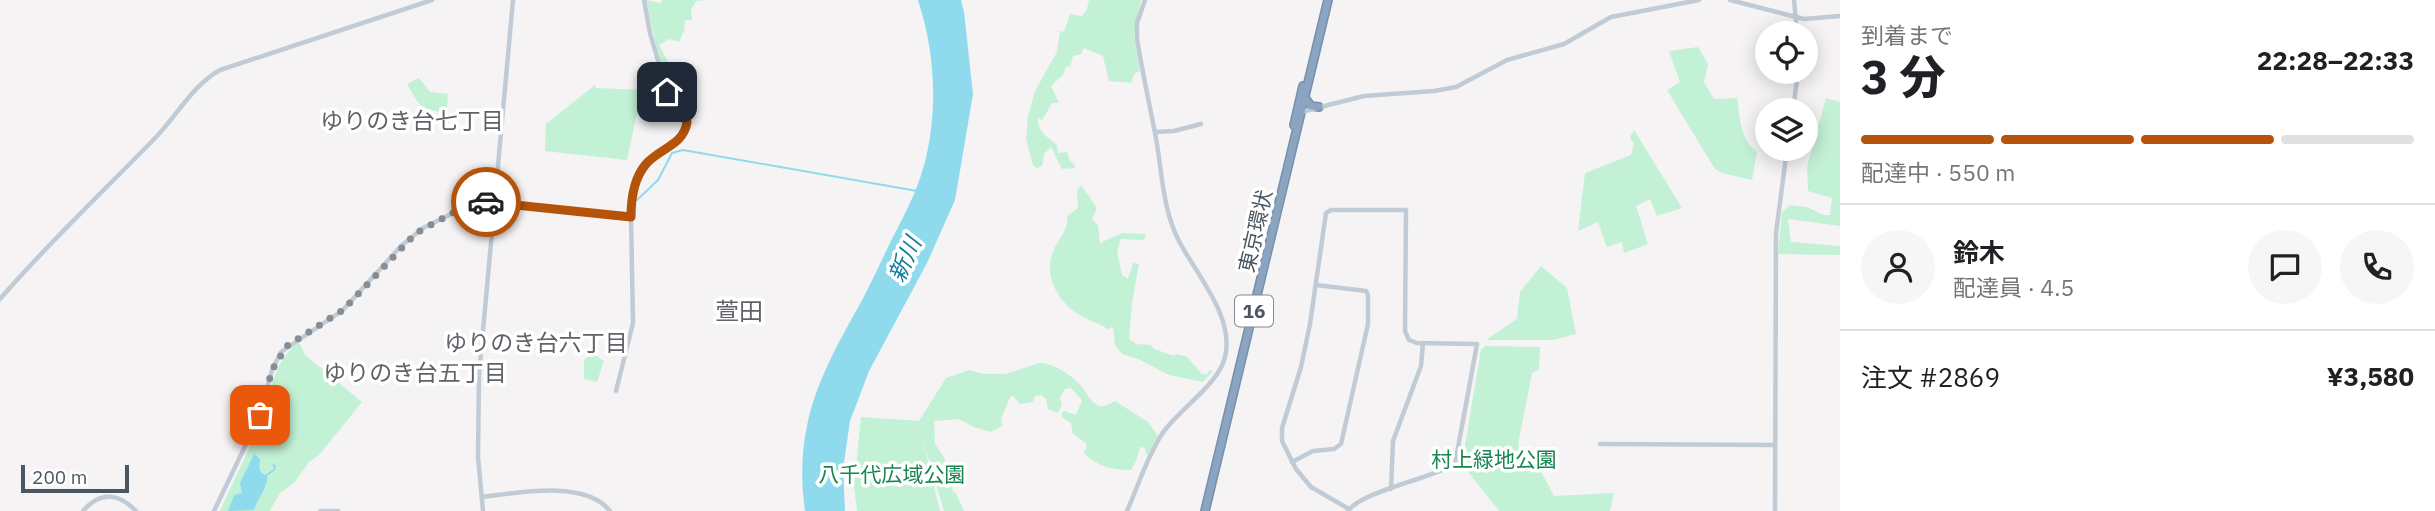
<!DOCTYPE html>
<html lang="ja">
<meta charset="utf-8">
<style>
:root{--surface:#fff;--page:#f6f6f6;--text:#202124;--muted:#757577;--line:#e0e0e0;--accent:#b45309}
body{margin:0;font-family:"IBM Plex Sans","Noto Sans JP",sans-serif;background:var(--page);color:var(--text);height:100vh;display:flex;flex-direction:column;font-size:26px;white-space:nowrap}
*{box-sizing:border-box;margin:0}
p{font-size:23px;color:var(--muted)}
.icon{flex:none;width:38px;height:38px;fill:none;stroke:currentColor;stroke-width:2;stroke-linecap:round;stroke-linejoin:round}
.map{position:relative;flex:1;overflow:hidden}
.details{display:flex;flex-direction:column;background:var(--surface);width:595px}
.details>*{flex:none}
.buttons{position:absolute;left:1755px;top:21px;display:grid;gap:14px}
.buttons a{display:grid;place-items:center;width:63px;height:63px;border-radius:50%;background:var(--surface);box-shadow:0 4px 18px #0003;font-size:35px}
.scale{position:absolute;left:21px;bottom:18px;width:108px;box-sizing:border-box;padding-left:7px;border:4px solid #4a5661;border-top:0;font-size:19px;line-height:24px;white-space:nowrap;color:#4a5661;-webkit-text-stroke:5px #fff;paint-order:stroke}
.pin{position:absolute;display:grid;place-items:center;width:60px;height:60px;color:#fff;margin:-30px;border-radius:14px;box-shadow:0 4px 10px #0006}
.courier{position:absolute;display:grid;place-items:center;width:70px;height:70px;margin:-35px;border:5px solid #b45309;border-radius:50%;background:#fff;color:#222;box-shadow:0 2px 9px #0007}
.overview em{font-style:normal;font-weight:800}
.overview div{display:flex;flex-direction:column-reverse}
.overview{display:flex;align-items:center;justify-content:space-between;height:119px;padding:0 21px}
h1{font-size:46px;font-weight:800;line-height:52px}
.bar{display:grid;grid-template-columns:repeat(4,1fr);gap:10px 7px;align-content:center;height:84px;padding:0 21px}
.bar i{height:9px;border-radius:5px;background:var(--line)}
.bar .active{background:var(--accent)}
.bar p{grid-column:span 4}
.line{display:flex;align-items:center;gap:18px;padding:0 21px;border-top:2px solid var(--line)}
.line div{flex:1}
.round{display:grid;place-items:center;flex:none;width:74px;height:74px;border-radius:37px;background:var(--page)}
main{display:flex;flex:1;min-height:0}
.map>svg:first-child{display:block}
.green{fill:#c3f1d5}
.water{fill:#90daee}
.lines{fill:none;stroke-linecap:round;stroke-linejoin:round}
.stream{stroke:#90daee;stroke-width:2}
.highway-casing{stroke:#7690ad;stroke-width:10}
.secondary{stroke:#c1cbd6;stroke-width:4.5}
.highway{stroke:#8ba5c1;stroke-width:7}
.done{stroke:#868d94;stroke-width:7;stroke-dasharray:0 12.6}
.route{stroke:#b45309;stroke-width:9}
.labels{text-anchor:middle;dominant-baseline:central;stroke-width:7;stroke-linejoin:round;paint-order:stroke}
.shield{fill:#fff;stroke:#808990;stroke-width:2}
.shield-label{font-size:19px;font-weight:bold;fill:#4a5661}
.street-label{font-size:21px;fill:#4a5661;stroke:#fff}
.park-label{font-size:21px;fill:#17864f;stroke:#fff}
.neighbourhood-label{font-size:23px;fill:#5f6368;stroke:#fff}
.water-label{font-size:23px;font-style:italic;fill:#0c7c9b;stroke:#fff}
.quarter-label{font-size:24px;fill:#5f6368;stroke:#fff}
</style>
<main>
<div class="map">
<svg width="1840" height="511" viewBox="0 0 1840 511">
<rect width="100%" height="100%" fill="#f5f3f3"/>
<!-- green -->
<g class="green">
<path d="M646,0l15,3 1,-3h44l-10,1 -5,9 1,10h-7l-1,11 -5,11 -10,-3 -10,6 11,20 -8,7z"/>
<path d="M1089,0h52l-7,33 6,38 -6,3 -3,9 -22,-2 -6,-25 -19,-8 -3,6 -8,2 -3,11 -4,-1 -3,9 -12,11 8,17h-7l-9,16 -2,1 -3,-3c-2,14 11,21 19,28l1,8 9,-1 3,9 4,3 1,4 -13,1 -11,-22 -7,7 -2,12 -5,2 -4,-3 -7,-26 2,-23 7,-25 22,-39 3,-21 4,1 6,-18 12,2 5,-7z"/>
<path d="M1698,47l10,17 -4,18 10,17 23,-1c3,19 3,42 20,54l-5,28 -30,-7 -7,-4 -48,-79 13,-8 -11,-31z"/>
<path d="M419,78l11,14 18,2 -1,18c-27,-1 -27,-6 -40,-28z"/>
<path d="M595,85l1,3 46,2 -15,70 -82,-9 1,-27z"/>
<path d="M1826,98l14,4v124l-52,-7 3,23 49,4v9l-62,-1 4,-42 8,-7 17,2 16,8h7l2,-17 -24,-7 -1,-24z"/>
<path d="M1634,130l48,78 -25,8 -7,-17 -14,7 12,38 -24,9 -2,-11 -15,5 -9,-25 -20,9 7,-58 46,-18 3,-11 -4,-7z"/>
<path d="M1081,185l16,23 -5,11 6,6 2,18 22,-10 24,1 -2,6 -23,-1 -4,13 5,23 6,4 5,-16 6,1 -7,39 -3,36 7,5 15,1 3,4 20,7 2,-2 11,3 15,17h5l3,-4 3,1 -10,11 -34,-7 -31,-16 -16,-5 -7,-9 -2,-18 -5,2c-9,-6 -21,-9 -30,-15 -22,-14 -36,-42 -23,-67 6,-11 14,-19 12,-31l11,-8 -1,-17z"/>
<path d="M1541,266l26,22 9,46 -23,6h-67l31,-21 3,-27z"/>
<path d="M298,343l2,1 5,11 57,47 -43,53 -10,7 -15,21 -14,10 -10,18h-50c13,-30 29,-59 41,-90 10,-27 12,-60 37,-78z"/>
<path d="M1485,346l55,1 -1,22 -7,4 -14,72 11,21h9l16,30 60,-3 -4,18h-111l-37,-47 19,-114z"/>
<path d="M592,353l12,8 -7,21 -13,-3v-19z"/>
<path d="M1040,363c12,-1 35,14 42,24 11,15 14,26 33,14l33,21 10,14 -10,18 -2,1 -1,-7 -5,-1 -4,14 -5,9c-18,0 -34,-3 -47,-17l3,-9 -14,-10 -2,-11 -9,-6v-5l2,-1 12,4 6,-15 -11,-12 -6,1 -5,9 2,7 -4,8 -10,-4 -2,-10 -5,-4 -6,1 -2,6 -13,2 -7,-8 -3,1 -9,22 1,7 -11,6 -17,-5 -15,-8 -25,2 1,23 9,13 9,35 3,1 8,18h-20l-21,-71 17,71h-83l-3,-25 7,-69 58,4 27,-43 23,-8 15,4h21z"/>
</g>
<!-- water -->
<g class="water">
<path d="M918,0h43l3,12 9,82 -18,106 -28,63 -58,108 -19,50 -7,48 2,42h-40c-4,-28 -4,-57 2,-85 8,-42 32,-85 53,-122 12,-22 22,-45 33,-67 14,-27 28,-54 34,-84 11,-50 7,-104 -9,-153z"/>
<path d="M254,454l6,5c0,7 -3,12 5,16l9,-6 -2,-6 4,3 -1,4 -8,6c1,13 -10,22 -13,34l-26,1 6,-16 8,-2 -2,-10z"/>
</g>
<g class="lines">
<!-- stream -->
<path class="stream" d="M637,200l21,-20 14,-27 11,-3 234,41"/>
<defs>
<g id="highway">
<path d="M1305,98l6,8 8,1"/>
<path d="M1294,125l9,-39"/>
<path d="M1205,511l123,-511"/>
</g>
</defs>
<!-- highway casing -->
<use href="#highway" class="highway-casing"/>
<!-- secondary -->
<g class="secondary">
<path d="M1730,0l74,19 36,-3"/>
<path d="M1794,0l3,33"/>
<path d="M1793,110l5,-38"/>
<path d="M1301,112l63,-16 70,-5 22,-4 51,-27 57,-16 47,-27 88,-17"/>
<path d="M1155,132l19,-1 27,-7"/>
<path d="M0,299c50,-58 105,-109 157,-163 21,-22 36,-51 63,-66l212,-70"/>
<path d="M616,391l17,-68 -2,-106 2,-21 10,-28 4,-6 32,-22 8,-17 -20,-31 -17,-59 -6,-33"/>
<path d="M1600,444l174,1"/>
<path d="M1292,462l21,-11 21,-2 7,-5 27,-120v-29l-2,-4 -50,-6"/>
<path d="M1391,489l2,-48 28,-75 2,-23"/>
<path d="M482,497c34,-4 103,-18 128,14"/>
<path d="M83,511c17,-20 36,-18 53,0"/>
<path d="M214,511l46,-96 12,-45 9,-18 62,-42 58,-64 22,-18 48,-24 17,-2 143,15"/>
<path d="M320,511h18"/>
<path d="M483,511l-5,-54 1,-82 34,-375"/>
<path d="M1127,511c11,-25 20,-54 35,-77 16,-24 57,-50 63,-77 10,-40 -29,-83 -46,-116 -17,-32 -17,-73 -24,-108 -6,-31 -13,-63 -18,-94v-16l8,-23"/>
<path d="M1348,511c14,-20 82,-32 107,-47l22,-120 -60,-1 -8,-3 -4,-9 1,-121h-75l-5,3 -16,111 -9,43 -19,61v13l14,28 15,18 38,22"/>
<path d="M1775,511l1,-278 11,-84"/>
</g>
<!-- highway -->
<use href="#highway" class="highway"/>
</g>
<g class="lines">
<!-- done -->
<path class="done" d="M260,415l12,-45 15,-24 56,-36 73,-77 46,-25 24,-6"/>
<!-- route -->
<path class="route" d="M486,202l145,15c0,-17 3,-39 15,-53 14,-16 38,-19 41,-42l-20,-30"/>
</g>
<g class="labels">
<!-- shield labels -->
<rect class="shield" x="1235" y="295.5" width="38" height="31" rx="5"/>
<g class="shield-label">
<text x="1254" y="311">16</text>
</g>
<!-- street labels -->
<g class="street-label">
<text transform="translate(1255 231) rotate(-77)">東京環状</text>
</g>
<!-- park labels -->
<g class="park-label">
<text x="1494" y="459">村上緑地公園</text>
<text x="892" y="474">八千代広域公園</text>
</g>
<!-- neighbourhood labels -->
<g class="neighbourhood-label">
<text x="412" y="120">ゆりのき台七丁目</text>
<text x="536" y="342">ゆりのき台六丁目</text>
<text x="415" y="372">ゆりのき台五丁目</text>
</g>
<!-- water labels -->
<g class="water-label">
<text transform="translate(904 259) rotate(-66)">新川</text>
</g>
<!-- quarter labels -->
<g class="quarter-label">
<text x="739" y="311">萱田</text>
</g>
</g>
</svg>
<div class="buttons">
<a><svg class="icon" aria-label="locate" viewBox="0 0 24 24"><circle cx="12" cy="12" r="6"/><path d="M12 2v4M12 18v4M2 12h4M18 12h4"/></svg></a>
<a><svg class="icon" aria-label="layers" viewBox="0 0 24 24"><path d="M12 4l9 5-9 5-9-5zM3 14l9 5 9-5"/></svg></a>
</div>
<div class="scale">200 m</div>
<div class="pin" style="left:260px;top:415px;background:#ea580c"><svg class="icon" aria-label="bag" viewBox="0 0 24 24"><path d="M5 8h14l-1 12H6zM9 8a3 3 0 0 1 6 0"/></svg></div>
<div class="pin" style="left:667px;top:92px;background:#1f2937"><svg class="icon" aria-label="home" viewBox="0 0 24 24"><path d="M3 11l9-7 9 7M6 9v11h12V9"/></svg></div>
<div class="courier" style="left:486px;top:202px"><svg class="icon" aria-label="car" viewBox="0 0 24 24"><path d="M5 17H2v-5l4-1 3-4h7l3 4 3 1v5h-3M9 17h6M6 11h13"/><circle cx="7" cy="17" r="2"/><circle cx="17" cy="17" r="2"/></svg></div>
</div>
<section class="details">
<div class="overview"><div><h1>3 分</h1><p>到着まで</p></div><em>22:28–22:33</em></div>
<div class="bar"><i class="active"></i><i class="active"></i><i class="active"></i><i></i><p>配達中 · 550 m</p></div>
<div class="line" style="height:126px"><a class="round"><svg class="icon" aria-label="person" viewBox="0 0 24 24"><circle cx="12" cy="8" r="4"/><path d="M4 21q1-7 8-7t8 7"/></svg></a><div><b>鈴木</b><p>配達員 · 4.5</p></div><a class="round"><svg class="icon" aria-label="chat" viewBox="0 0 24 24"><path d="M4 5h16v11H9l-5 4z"/></svg></a><a class="round"><svg class="icon" aria-label="phone" viewBox="0 0 24 24"><path d="M5 4h4l2 5-3 2q2 4 5 5l2-3 5 2v4C11 20 4 13 5 4z"/></svg></a></div>
<div class="line" style="height:91px"><div>注文 #2869</div><b>¥3,580</b></div>
</section>
</main>
